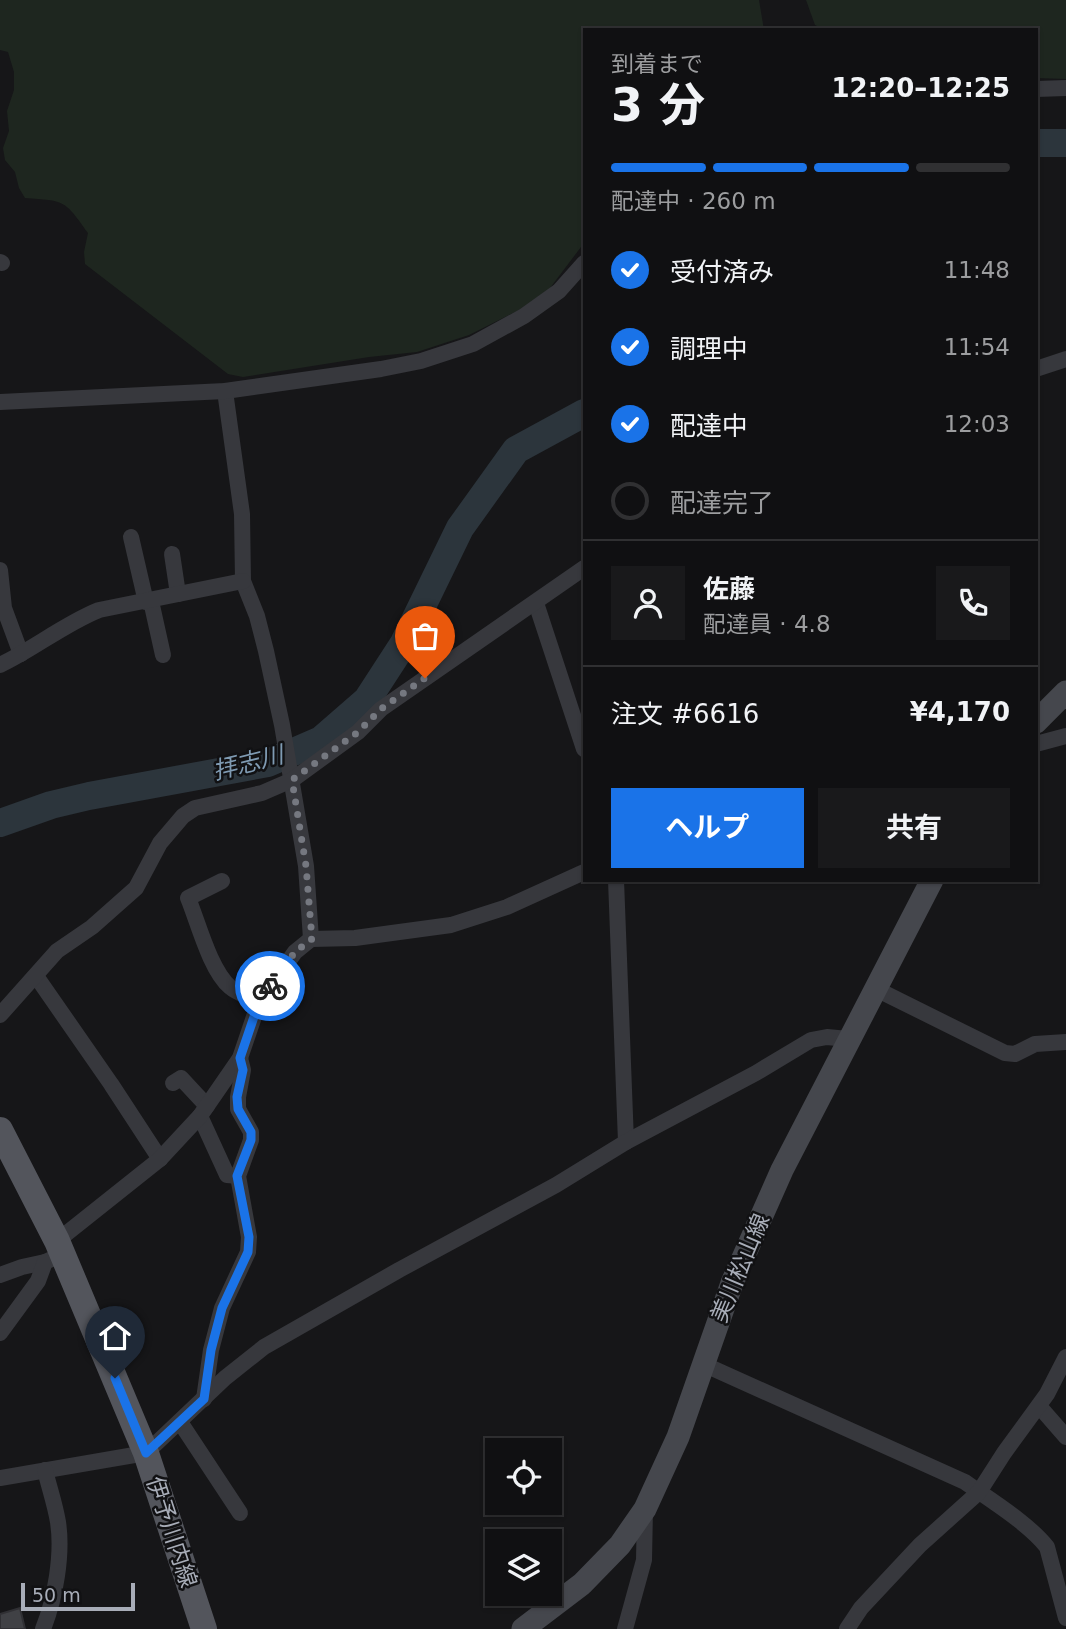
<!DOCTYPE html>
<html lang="ja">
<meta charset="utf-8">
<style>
:root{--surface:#101012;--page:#19191b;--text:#f1f3f6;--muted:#9c9d9f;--line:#303032;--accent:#1a73e8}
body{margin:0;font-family:"DejaVu Sans","Noto Sans JP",sans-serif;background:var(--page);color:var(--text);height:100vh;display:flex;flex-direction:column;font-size:26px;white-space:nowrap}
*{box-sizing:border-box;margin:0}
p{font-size:23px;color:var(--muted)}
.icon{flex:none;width:38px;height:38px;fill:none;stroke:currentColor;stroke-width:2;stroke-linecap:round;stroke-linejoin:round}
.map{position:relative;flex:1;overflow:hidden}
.side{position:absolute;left:583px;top:28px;width:455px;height:854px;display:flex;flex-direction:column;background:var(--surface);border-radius:0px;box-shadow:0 2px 5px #0004,0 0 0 2px var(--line)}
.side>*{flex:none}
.controls{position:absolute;left:485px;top:1438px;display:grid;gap:14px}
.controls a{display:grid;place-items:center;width:77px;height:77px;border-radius:0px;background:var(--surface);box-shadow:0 2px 5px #0004,0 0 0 2px var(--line);font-size:35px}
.scale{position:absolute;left:21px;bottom:18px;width:114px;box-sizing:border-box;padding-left:7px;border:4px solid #a8adb8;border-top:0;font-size:19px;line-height:24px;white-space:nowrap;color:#a8adb8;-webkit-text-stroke:5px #111113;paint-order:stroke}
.pin{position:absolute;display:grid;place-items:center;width:60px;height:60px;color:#fff;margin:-72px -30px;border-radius:50% 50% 50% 0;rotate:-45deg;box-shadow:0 0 7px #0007}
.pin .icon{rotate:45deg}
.courier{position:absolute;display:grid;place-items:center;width:70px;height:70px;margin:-35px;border:5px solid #1a73e8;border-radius:50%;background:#fff;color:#222;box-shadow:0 2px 9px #0007}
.headline em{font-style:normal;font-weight:700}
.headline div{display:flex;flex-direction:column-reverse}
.headline{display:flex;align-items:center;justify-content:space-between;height:119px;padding:0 28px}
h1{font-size:46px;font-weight:700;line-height:52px}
.bar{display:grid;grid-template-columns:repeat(4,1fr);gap:10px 7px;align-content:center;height:84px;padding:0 28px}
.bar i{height:9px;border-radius:5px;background:var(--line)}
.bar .on{background:var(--accent)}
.bar p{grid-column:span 4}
.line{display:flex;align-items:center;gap:18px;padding:0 28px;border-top:2px solid var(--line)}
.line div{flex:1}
.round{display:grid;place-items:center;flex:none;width:74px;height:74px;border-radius:0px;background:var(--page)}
ol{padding:0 28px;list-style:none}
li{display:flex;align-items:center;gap:21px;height:77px}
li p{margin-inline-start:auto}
li .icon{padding:7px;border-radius:50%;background:var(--accent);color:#fff;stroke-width:4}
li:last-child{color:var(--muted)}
li i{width:38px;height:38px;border:4px solid var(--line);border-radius:50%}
.action{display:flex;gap:14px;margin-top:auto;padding:14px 28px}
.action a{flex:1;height:80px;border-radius:0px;background:var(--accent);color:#fff;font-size:28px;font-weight:700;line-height:80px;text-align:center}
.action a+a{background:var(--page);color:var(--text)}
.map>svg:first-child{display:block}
.green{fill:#1e261f}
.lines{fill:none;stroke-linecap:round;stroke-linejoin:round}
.river{stroke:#2c353c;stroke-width:28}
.building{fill:#404145;stroke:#303034;stroke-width:2}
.street{stroke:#37383d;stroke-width:16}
.secondary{stroke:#45474d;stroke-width:23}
.primary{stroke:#53555c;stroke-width:26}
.done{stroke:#757880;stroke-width:7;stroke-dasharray:0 12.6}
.route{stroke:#1a73e8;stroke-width:9}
.labels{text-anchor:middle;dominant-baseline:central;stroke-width:5;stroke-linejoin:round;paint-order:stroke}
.street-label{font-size:23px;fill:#a8adb8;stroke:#111113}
.water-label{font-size:24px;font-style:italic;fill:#7f9bb3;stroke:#111113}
</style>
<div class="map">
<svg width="1066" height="1629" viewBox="0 0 1066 1629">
<rect width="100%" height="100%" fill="#161618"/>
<!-- green -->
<g class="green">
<path d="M0,0h759l5,30h-180v213l-34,45 -31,22 -50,25 -52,17 -48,5 -126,20 -15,-3 -143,-110 -1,-12 4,-19c-24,-34 -23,-32 -63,-35l-6,-10 -4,-16 -10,-12 -2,-12 6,-17 -2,-20 7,-21v-18l-6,-20 -8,-2z"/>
<path d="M806,0h260v79l-30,-1v-48h-211l-10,-5z"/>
</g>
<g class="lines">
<!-- river -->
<g class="river">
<path d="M1036,143h30"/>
<path d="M0,823l51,-18 38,-9 179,-33 53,-23 46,-40 37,-57 56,-115 56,-78 68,-37"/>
</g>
</g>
<!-- building -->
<path class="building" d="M20,1608l5,21h-25v-15z"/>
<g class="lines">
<!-- street -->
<g class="street">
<path d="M1036,89l30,-1"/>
<path d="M0,262l2,1"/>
<path d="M1036,369l30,-10"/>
<path d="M225,391l17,123 1,67 14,35 9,35 16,74 24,141 5,73"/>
<path d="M0,402l225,-11 156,-22 40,-8 52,-17 51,-28 35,-25 25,-28"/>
<path d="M131,537l15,65"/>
<path d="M172,554l6,40"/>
<path d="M0,570l4,38 17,46"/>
<path d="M151,601l12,54"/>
<path d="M536,603l48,146"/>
<path d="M0,665c34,-16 64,-41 99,-55l144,-29"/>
<path d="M1036,744l30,-8"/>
<path d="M616,880l10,262"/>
<path d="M222,881l-34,17c10,24 22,72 42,89 8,7 20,10 29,15"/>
<path d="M36,976l75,108 49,75"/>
<path d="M876,989l129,64 10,1 20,-10 31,-2"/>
<path d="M0,1015l57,-64 35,-24 44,-39 24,-45 23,-27 12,-8 67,-15 30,-13 66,-48 23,-23 203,-141"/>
<path d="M173,1083l8,-5 26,28"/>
<path d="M200,1116l27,59 11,1"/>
<path d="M57,1241l103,-82 40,-43 40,-58 19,-56 36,-50 16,-13 44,-1 96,-13 56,-18 77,-35"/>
<path d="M0,1275l22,-8 23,-5"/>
<path d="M0,1333l38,-52 7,-19 18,-8"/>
<path d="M703,1364l262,118c25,18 63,41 82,65l19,71"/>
<path d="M204,1399l7,-49 11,-42 26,-56 1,-15 -11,-61 13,-36v-8l-13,-23v-12l5,-27 -3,-12"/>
<path d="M1039,1406l27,31"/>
<path d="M180,1422l60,91"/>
<path d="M0,1478l146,-25 79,-75 39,-31 135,-77 157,-85 70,-43 130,-69 55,-33 16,-3 21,2"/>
<path d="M43,1629c12,-30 20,-74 15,-107 -3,-18 -9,-35 -13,-52"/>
<path d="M625,1629l19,-69 1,-51"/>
<path d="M847,1629l14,-21 59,-63 59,-53 25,-39 43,-59 19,-37"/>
</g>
<!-- secondary -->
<g class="secondary">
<path d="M1036,722l30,-30"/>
<path d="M523,1629l59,-45 38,-39 25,-36 33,-72 54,-154 50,-113 150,-290"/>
</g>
<!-- primary -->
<path class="primary" d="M0,1130l57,111 89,212 58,176"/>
</g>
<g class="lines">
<!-- done -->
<path class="done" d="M270,986l25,-34 17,-13 -6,-73 -14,-86 66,-48 23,-23 44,-31"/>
<!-- route -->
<path class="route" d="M115,1378l31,75 58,-54 7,-49 11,-42 26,-56 1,-15 -12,-61 14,-36v-8l-13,-23 -1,-12 6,-27 -3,-12 19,-56 11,-16"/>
</g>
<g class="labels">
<!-- street labels -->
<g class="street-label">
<text transform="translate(740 1268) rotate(-67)">美川松山線</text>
<text transform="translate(172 1532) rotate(72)">伊予川内線</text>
</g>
<!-- water labels -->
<g class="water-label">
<text transform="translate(248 763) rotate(-14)">拝志川</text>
</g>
</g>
</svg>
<div class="controls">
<a><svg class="icon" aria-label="locate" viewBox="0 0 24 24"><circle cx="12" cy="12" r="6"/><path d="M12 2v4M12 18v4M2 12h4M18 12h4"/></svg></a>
<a><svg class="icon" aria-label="layers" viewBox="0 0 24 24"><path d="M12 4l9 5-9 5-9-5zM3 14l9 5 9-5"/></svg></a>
</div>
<div class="scale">50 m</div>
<div class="pin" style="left:425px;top:678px;background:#ea580c"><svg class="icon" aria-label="bag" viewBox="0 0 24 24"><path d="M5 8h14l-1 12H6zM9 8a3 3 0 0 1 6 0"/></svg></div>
<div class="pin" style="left:115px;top:1378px;background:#1f2937"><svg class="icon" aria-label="home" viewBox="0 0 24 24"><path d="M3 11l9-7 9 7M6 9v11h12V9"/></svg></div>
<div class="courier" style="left:270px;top:986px"><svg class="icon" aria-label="bike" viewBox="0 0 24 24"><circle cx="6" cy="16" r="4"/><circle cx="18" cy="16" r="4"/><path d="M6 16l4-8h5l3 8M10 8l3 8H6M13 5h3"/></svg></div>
<section class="side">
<div class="headline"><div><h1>3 分</h1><p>到着まで</p></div><em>12:20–12:25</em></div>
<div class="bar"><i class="on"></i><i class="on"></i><i class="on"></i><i></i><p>配達中 · 260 m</p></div>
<ol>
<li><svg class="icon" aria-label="check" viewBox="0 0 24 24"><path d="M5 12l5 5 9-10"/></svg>受付済み<p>11:48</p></li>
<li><svg class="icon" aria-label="check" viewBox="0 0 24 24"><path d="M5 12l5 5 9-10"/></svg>調理中<p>11:54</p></li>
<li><svg class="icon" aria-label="check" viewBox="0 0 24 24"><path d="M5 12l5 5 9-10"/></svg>配達中<p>12:03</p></li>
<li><i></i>配達完了</li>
</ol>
<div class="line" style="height:126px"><a class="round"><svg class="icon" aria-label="person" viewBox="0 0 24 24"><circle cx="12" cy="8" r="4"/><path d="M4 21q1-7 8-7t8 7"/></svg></a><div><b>佐藤</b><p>配達員 · 4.8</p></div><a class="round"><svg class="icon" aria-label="phone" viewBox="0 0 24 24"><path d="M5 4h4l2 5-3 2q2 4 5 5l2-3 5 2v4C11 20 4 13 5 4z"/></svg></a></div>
<div class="line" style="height:91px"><div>注文 #6616</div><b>¥4,170</b></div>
<div class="action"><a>ヘルプ</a><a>共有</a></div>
</section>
</div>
